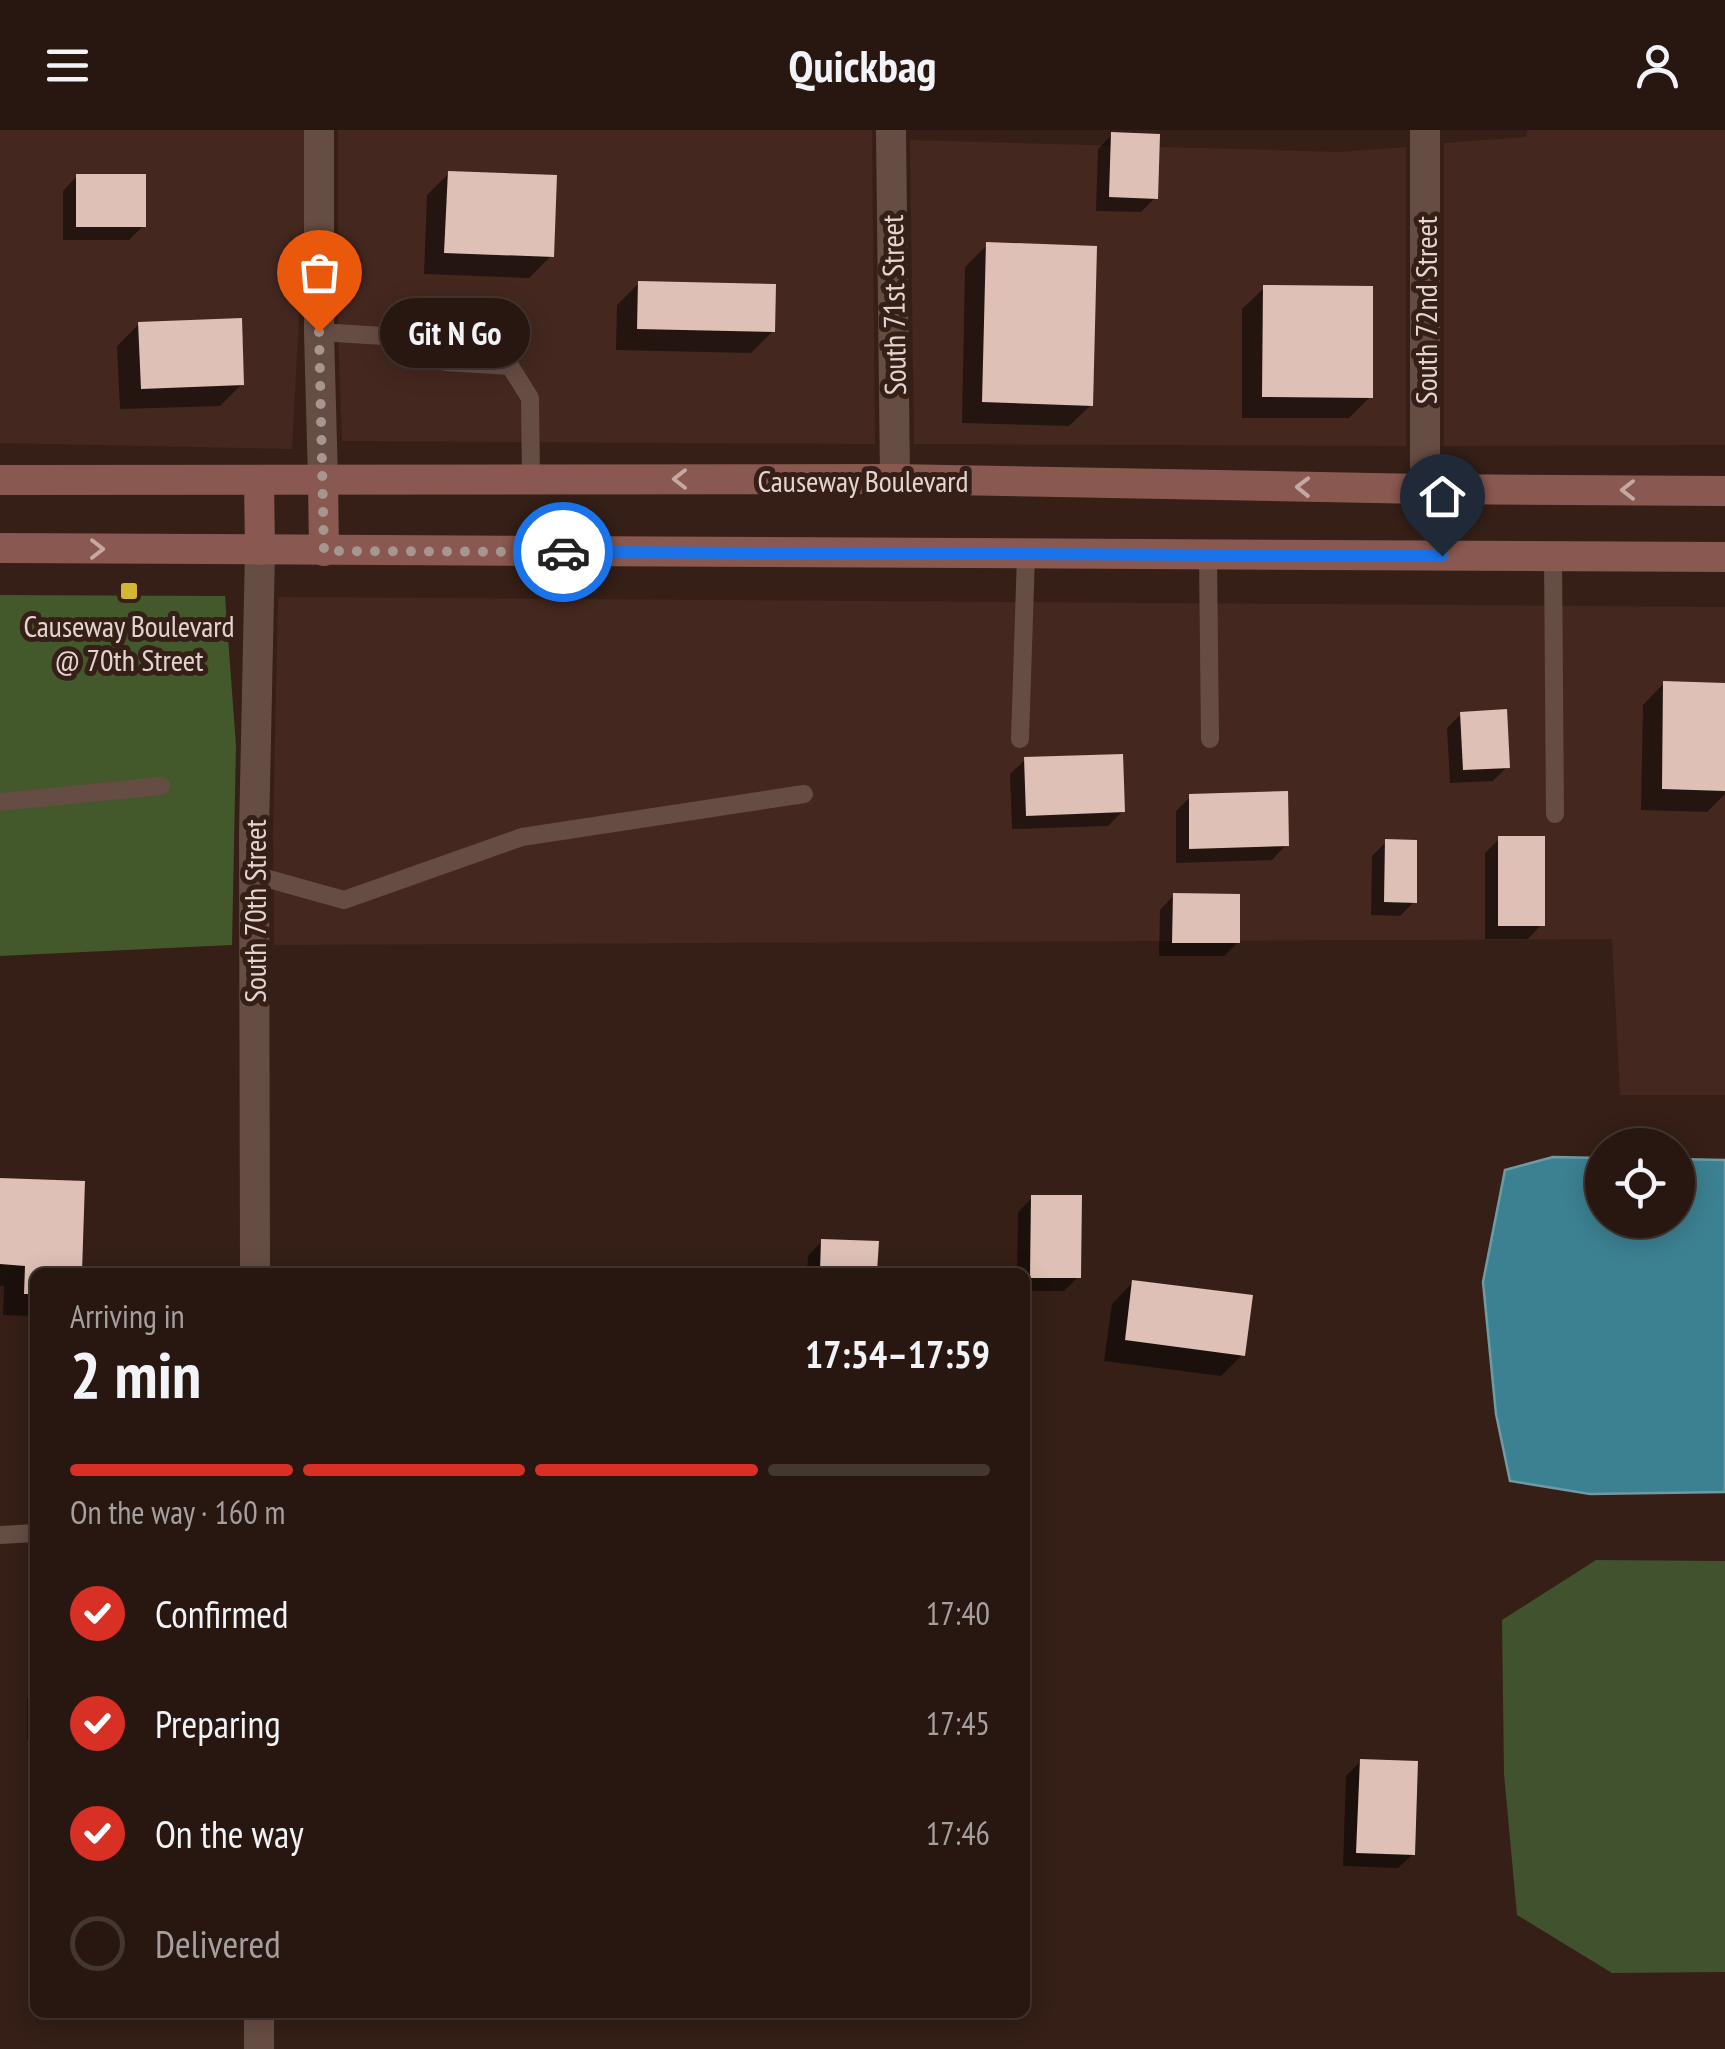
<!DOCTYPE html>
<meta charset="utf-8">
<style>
:root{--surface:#281711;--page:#30201a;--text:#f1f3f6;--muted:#a59f9f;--line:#443631;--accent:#d93025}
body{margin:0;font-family:"PT Sans Narrow",sans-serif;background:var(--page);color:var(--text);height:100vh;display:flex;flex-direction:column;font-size:38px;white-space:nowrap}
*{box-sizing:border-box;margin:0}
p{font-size:32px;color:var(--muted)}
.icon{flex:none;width:55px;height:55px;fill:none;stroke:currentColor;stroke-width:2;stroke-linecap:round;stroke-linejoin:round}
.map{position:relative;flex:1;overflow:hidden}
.side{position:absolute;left:30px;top:1138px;width:1000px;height:750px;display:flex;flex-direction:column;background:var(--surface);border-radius:15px;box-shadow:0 5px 25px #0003,0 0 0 2px var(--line)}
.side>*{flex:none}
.buttons{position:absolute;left:1585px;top:998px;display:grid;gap:20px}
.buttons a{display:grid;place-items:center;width:110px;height:110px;border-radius:50%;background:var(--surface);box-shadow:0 5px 25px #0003,0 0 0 2px var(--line);font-size:50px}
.pin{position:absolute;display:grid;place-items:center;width:85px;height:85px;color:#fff;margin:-102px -42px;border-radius:50% 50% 50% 0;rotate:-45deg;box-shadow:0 0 10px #0007}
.pin .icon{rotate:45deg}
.courier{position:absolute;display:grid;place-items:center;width:100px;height:100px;margin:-50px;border:8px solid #1a73e8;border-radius:50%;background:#fff;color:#222;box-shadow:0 2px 12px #0007}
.bubble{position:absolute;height:70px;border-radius:35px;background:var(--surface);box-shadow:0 5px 25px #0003,0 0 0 2px var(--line);font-size:32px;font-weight:700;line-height:70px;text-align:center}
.head em{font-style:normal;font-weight:700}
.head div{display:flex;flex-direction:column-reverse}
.head{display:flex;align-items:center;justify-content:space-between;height:170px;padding:0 40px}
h1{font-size:65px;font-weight:700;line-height:75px}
.bar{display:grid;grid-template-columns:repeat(4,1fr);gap:15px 10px;align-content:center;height:120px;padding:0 40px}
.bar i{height:12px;border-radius:8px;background:var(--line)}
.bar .active{background:var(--accent)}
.bar p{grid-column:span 4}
ol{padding:0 40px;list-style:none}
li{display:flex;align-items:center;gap:30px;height:110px}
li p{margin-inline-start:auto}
li .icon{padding:10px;border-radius:50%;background:var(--accent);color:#fff;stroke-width:4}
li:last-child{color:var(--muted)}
li i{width:55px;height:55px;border:5px solid var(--line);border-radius:50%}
header{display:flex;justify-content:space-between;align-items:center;height:130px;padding:0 40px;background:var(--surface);font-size:45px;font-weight:700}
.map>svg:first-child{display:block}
.built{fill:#44281f}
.green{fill:#40522e}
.forest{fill:#43582b}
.water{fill:#3c8192;stroke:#6e9aa4;stroke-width:2.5}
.shadow{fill:#0007}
.building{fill:#dec0b6}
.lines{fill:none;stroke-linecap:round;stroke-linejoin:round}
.service{stroke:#664d44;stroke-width:18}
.minor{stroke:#664d44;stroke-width:30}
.secondary{stroke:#895850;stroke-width:30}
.oneway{stroke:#c4a9a3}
.done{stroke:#a7958f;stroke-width:10;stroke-dasharray:0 18}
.route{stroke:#1a73e8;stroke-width:12}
.poi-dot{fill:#d4b635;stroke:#351f17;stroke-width:4}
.labels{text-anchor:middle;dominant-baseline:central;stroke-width:10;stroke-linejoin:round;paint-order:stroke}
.street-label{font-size:30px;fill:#e4d4cf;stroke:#351f17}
.poi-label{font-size:30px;fill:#e4d4cf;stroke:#351f17}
</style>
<header><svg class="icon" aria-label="menu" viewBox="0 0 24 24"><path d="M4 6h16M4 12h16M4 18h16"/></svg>Quickbag<svg class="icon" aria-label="person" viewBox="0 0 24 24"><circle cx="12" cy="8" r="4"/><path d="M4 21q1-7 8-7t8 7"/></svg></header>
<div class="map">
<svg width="1725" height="1919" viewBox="0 0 1725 1919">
<rect width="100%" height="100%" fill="#351f17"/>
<!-- built -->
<g class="built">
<path d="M0,0h309l-17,319 -292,-6z"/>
<path d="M338,0h534l3,314 -533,-3 -4,-110z"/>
<path d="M1527,0h198v315l-281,1v-303l82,-6z"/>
<path d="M910,10l430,12 66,-5v299l-492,-2z"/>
<path d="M278,467l1447,10v488h-105l-8,-156 -1338,6 -1,-112z"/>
</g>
<!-- green -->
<path class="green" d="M1596,1430l129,1v411l-113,1 -95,-58 -13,-141 -2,-154z"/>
<!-- forest -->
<path class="forest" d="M0,465l225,1 11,150 -4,199 -232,11z"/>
<!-- water -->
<path class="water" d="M1553,1027l49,1v62h76v-61l47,1v332l-135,2 -80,-13 -14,-67 -13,-132 22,-112z"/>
<!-- shadow -->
<g class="shadow">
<path d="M1112,5l43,63 -14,14 -45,-1 2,-62z"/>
<path d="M449,43l102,83 -22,22 -105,-4 3,-79z"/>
<path d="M77,46l66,50 -14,14h-66v-49z"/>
<path d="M987,115l104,160 -22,21 -107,-3 3,-156z"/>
<path d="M639,153l134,48 -22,22 -135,-3 1,-45z"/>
<path d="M1264,158l106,109 -21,21h-107v-109z"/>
<path d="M139,194l103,60 -22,22 -100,3 -3,-63z"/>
<path d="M1664,553l61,2v109l-18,18 -66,-2 2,-105z"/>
<path d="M1461,584l46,53 -14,14 -43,2 -3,-55z"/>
<path d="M1025,630l98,51 -15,15 -96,3 -2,-55z"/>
<path d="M1190,667l96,48 -14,15 -96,3v-52z"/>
<path d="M1499,709l43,85 -14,15h-43v-86z"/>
<path d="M1386,712l28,60 -14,14 -29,-1 1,-59z"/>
<path d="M1174,765l64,47 -14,14h-65l1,-46z"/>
<path d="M0,1052l83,2 -4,88h-44v44l-32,-1 1,-29h-4z"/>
<path d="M1032,1068l46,79 -14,14h-39v-19h-8l1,-60z"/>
<path d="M822,1111l54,2 -1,29h-68l1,-16z"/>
<path d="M1133,1152l109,73 -21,21 -117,-15 8,-57z"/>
<path d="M35,1561v48h-8v-40z"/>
<path d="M1361,1631l52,93 -15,14 -55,-2 3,-90z"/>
</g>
<!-- building -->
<g class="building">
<path d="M1111,2l49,2 -2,65 -49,-2z"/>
<path d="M448,41l109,4 -3,82 -110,-4z"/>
<rect x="76" y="44" width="70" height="53"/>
<path d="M986,112l111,4 -4,160 -111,-4z"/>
<path d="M638,151l138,3 -1,48 -138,-3z"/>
<path d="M1263,155l110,1v112l-111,-1z"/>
<path d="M242,188l2,67 -103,4 -3,-67z"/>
<path d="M1663,551l62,2v108l-63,-2z"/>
<path d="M1507,579l3,59 -47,2 -3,-58z"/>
<path d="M1123,624l2,58 -99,4 -2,-59z"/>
<path d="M1288,661l1,55 -100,3v-55z"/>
<rect x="1498" y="706" width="47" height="90"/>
<path d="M1385,709l32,1v63l-33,-1z"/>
<path d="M1173,763l67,1v49h-68z"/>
<path d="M0,1048l85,3 -3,91h-47v22h-11l1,-28 -25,-2z"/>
<path d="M1031,1065h51l-1,83h-51z"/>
<path d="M821,1109l58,2 -2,31h-57z"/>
<path d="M1132,1150l121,15 -8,61 -120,-16z"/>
<path d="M1360,1629l58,2 -3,94 -59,-2z"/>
</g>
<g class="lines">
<!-- service -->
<g class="service">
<path d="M319,202l97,6 30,24 64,4 20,32 1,82"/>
<path d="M1208,425l2,184"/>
<path d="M1553,426l2,258"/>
<path d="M1020,609l6,-184"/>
<path d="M0,672l161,-16"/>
<path d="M254,745l90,25 178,-63 282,-43"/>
<path d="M0,1405l35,-2"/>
</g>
<!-- minor -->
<g class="minor">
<path d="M319,0v202l4,148"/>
<path d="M891,0l4,349"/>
<path d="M1425,359v-359"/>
<path d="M255,1142l-1,-439 6,-283"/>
<path d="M259,1882v37"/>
</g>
<!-- secondary -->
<g class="secondary">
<path d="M0,350l895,-1 530,10 300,2"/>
<path d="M259,350l1,70"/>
<path d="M323,350l1,71"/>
<path d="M0,418l1725,9"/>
</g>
</g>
<!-- one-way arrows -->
<defs><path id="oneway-chevron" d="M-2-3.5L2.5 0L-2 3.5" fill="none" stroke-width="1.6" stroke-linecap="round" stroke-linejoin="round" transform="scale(2.5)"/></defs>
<g class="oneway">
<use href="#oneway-chevron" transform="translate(680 349) rotate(180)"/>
<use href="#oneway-chevron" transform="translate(1303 357) rotate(-179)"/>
<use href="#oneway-chevron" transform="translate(1628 360) rotate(-180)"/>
<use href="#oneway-chevron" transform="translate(97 419)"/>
</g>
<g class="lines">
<!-- done -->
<path class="done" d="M319,202l5,219 239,1"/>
<!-- route -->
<path class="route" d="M563,422l879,4"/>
</g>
<!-- markers -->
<rect class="poi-dot" x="119" y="451" width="20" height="20" rx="5"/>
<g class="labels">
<!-- street labels -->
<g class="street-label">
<text transform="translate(893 175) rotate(-91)">South 71st Street</text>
<text transform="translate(1425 180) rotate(-90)">South 72nd Street</text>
<text x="863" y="350">Causeway Boulevard</text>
<text transform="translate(254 781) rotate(-90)">South 70th Street</text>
</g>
<!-- poi labels -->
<g class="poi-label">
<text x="129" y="495">Causeway Boulevard<tspan x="129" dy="34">@ 70th Street</tspan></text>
</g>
</g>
</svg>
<div class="buttons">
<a><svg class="icon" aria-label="locate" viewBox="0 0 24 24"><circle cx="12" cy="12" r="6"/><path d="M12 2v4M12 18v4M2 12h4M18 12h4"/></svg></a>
</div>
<div class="pin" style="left:319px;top:202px;background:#ea580c"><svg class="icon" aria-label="bag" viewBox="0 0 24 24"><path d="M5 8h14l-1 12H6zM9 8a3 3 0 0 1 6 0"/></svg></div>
<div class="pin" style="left:1442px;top:426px;background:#1f2937"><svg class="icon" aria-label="home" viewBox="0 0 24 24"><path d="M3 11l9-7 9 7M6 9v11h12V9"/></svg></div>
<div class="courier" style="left:563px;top:422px"><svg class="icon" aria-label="car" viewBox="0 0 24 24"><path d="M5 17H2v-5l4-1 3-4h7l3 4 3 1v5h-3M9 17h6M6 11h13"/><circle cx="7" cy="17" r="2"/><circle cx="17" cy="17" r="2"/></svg></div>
<div class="bubble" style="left:380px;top:168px;width:150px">Git N Go</div>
<section class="side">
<div class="head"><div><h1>2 min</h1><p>Arriving in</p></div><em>17:54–17:59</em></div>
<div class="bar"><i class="active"></i><i class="active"></i><i class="active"></i><i></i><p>On the way · 160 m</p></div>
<ol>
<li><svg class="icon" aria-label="check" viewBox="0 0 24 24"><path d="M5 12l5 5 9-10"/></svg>Confirmed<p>17:40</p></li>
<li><svg class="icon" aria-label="check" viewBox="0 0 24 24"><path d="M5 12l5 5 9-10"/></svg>Preparing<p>17:45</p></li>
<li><svg class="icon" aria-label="check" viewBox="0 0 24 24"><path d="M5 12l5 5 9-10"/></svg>On the way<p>17:46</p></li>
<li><i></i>Delivered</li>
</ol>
</section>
</div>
